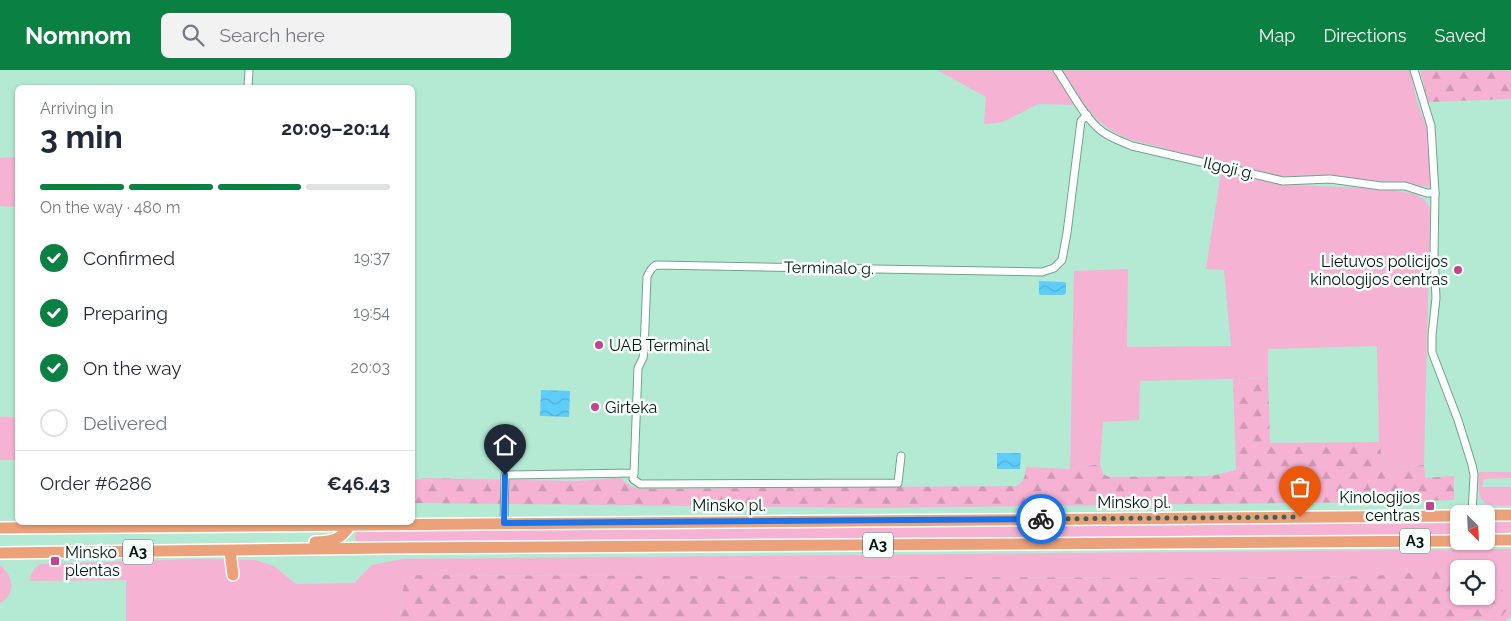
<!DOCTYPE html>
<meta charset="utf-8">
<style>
:root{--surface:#fff;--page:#f2f2f3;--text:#1f2937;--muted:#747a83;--line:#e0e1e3;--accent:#0b8043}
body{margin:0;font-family:Raleway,sans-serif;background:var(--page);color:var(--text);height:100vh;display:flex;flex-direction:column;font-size:19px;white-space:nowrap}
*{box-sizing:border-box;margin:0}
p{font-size:16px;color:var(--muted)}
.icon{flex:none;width:28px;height:28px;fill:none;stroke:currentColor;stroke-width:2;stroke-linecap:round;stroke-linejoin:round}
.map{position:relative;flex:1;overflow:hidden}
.side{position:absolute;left:15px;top:15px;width:400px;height:440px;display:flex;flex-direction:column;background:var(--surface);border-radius:8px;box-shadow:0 1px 4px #0004}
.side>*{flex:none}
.needle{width:32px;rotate:156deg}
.tools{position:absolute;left:1450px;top:435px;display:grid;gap:10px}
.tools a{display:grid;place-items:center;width:45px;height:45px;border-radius:8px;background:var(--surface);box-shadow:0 1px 4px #0004;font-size:25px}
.pin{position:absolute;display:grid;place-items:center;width:42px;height:42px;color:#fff;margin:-51px -21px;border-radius:50% 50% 50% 0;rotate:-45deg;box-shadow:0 0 5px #0007}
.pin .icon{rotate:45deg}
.courier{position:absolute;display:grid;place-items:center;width:50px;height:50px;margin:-25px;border:4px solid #1a73e8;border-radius:50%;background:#fff;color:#222;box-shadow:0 1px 6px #0007}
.overview em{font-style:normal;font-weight:700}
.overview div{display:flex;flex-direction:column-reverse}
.overview{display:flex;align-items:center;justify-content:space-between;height:85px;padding:0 25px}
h1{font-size:32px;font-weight:700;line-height:38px}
.bar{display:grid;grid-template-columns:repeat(4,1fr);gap:8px 5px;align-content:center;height:60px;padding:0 25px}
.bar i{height:6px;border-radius:4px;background:var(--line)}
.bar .selected{background:var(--accent)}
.bar p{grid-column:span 4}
.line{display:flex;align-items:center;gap:12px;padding:0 25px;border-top:1px solid var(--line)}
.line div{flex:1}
ol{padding:0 25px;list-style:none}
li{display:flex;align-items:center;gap:15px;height:55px}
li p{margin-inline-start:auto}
li .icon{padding:5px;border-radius:50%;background:var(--accent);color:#fff;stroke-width:4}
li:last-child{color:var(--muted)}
li i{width:28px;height:28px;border:2px solid var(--line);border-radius:50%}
header{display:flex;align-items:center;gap:30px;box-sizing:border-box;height:70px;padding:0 25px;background:var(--accent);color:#fff}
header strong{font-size:24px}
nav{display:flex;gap:28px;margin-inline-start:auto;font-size:18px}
.search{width:350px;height:45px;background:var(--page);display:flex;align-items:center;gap:12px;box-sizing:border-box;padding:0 18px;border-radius:8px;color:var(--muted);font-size:19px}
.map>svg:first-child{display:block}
.green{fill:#f5b2d3}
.forest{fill:url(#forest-firs)}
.water{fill:url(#water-waves)}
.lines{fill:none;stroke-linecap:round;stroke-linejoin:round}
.minor-casing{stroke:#6fa38e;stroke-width:9}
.trunk-casing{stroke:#fff;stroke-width:14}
.minor{stroke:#fff;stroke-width:7}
.trunk{stroke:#eba27a;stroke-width:11}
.done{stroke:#416155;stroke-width:5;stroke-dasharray:0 9}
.route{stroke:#1a73e8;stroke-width:6}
.poi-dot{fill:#c4438e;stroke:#f9fffc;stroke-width:2}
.labels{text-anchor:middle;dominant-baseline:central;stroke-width:5;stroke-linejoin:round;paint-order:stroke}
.shield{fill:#f9fffc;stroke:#4d5d57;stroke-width:1}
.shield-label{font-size:15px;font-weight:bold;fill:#031710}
.street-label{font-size:16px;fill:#031710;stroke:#f9fffc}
.poi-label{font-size:16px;fill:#031710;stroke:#f9fffc;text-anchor:start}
</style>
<header>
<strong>Nomnom</strong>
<div class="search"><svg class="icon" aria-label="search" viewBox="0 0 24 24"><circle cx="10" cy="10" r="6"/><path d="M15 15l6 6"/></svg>Search here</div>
<nav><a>Map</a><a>Directions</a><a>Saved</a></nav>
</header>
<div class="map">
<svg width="1511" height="551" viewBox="0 0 1511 551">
<defs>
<pattern id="forest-firs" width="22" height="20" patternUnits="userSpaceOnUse" patternTransform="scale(1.25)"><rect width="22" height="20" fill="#f5b2d3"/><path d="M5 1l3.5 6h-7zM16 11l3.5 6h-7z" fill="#d098b4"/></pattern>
<pattern id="water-waves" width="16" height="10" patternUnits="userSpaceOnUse" patternTransform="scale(1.25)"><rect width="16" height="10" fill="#5fcdfa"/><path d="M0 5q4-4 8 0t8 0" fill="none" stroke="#51afd5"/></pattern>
</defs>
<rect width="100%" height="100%" fill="#b4ead4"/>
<!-- green -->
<g class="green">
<path d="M937,0h473l7,32 9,23 3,17 2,45 -29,-4 -83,-7 -31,1 -24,-3 -136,-35c-22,-10 -31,-18 -46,-37l-7,3 -37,-1 -31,16 -10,3 -13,1 2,-27z"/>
<path d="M17,87v50l-17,-1v-48z"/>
<path d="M1221,102l74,13 88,4 33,5 10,7 4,8 -6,256 -31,2 -8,-3 -3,-7 -3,-15 -2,-96 -109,3v29l-128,3 -1,39 -36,2 -3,42 -30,5 4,-198 54,-2 -1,78 104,-1 -7,-76 -18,-1z"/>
<rect x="0" y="347" width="17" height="43"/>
<path d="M1479,402h32v6l-27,1 -2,8h29v19c-32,0 -33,-2 -32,-34z"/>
<path d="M1459,451v15l-1099,7 -4,-2 -1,-5 1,-4 5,-2z"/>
<path d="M1486,451h25v11l-25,4z"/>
<path d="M1511,479v67l-5,5h-8l10,-12 -14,-34 -8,-4v-2l-9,-1 -104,8 -156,2 -812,-3 -6,46h-273v-41l-96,1c1,-8 3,-13 11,-17l160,-5 54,1 19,6 22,18 58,-1 18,-18 31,-6z"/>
<path d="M0,495c13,10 17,29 0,38z"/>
</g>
<!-- forest -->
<g class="forest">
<path d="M1420,0h91v29l-83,3z"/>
<path d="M1268,308l2,65 109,-1 3,15 3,7 8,3 31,-2 1,13 29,-2v24l-72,2 -506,6 -463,-5 -1,-23 14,-2 151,3 44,-3 6,6 11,5 378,-3c9,-4 9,-11 10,-19l44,2 30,-5 3,10 6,3 102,-1 25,-6 -3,-91z"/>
<path d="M1459,499v27h27v-25l8,4 13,24 1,10 -10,12c-10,0 -23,-2 -32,0h-1067l6,-46 812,3 156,-2z"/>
</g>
<!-- water -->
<g class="water">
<path d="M1039,211l25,1 2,1v10l-2,2h-24l-1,-2z"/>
<path d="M541,320l29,1 -1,26 -29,-1z"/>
<path d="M997,383h24l-1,16h-23z"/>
</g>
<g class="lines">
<defs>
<g id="minor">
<path d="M1057,0c13,19 24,42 41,58 9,9 23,13 34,18l151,35 47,-2 51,7h24l22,7h8"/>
<path d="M1414,0l17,56 4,67 -1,61 2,44 -4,37v17l26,68 14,45 2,10 -2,39"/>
<path d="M248,18l1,-18"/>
<path d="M634,403l-1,6 7,5 258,-1 3,-27"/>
<path d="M504,453l1,-48 129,-2 4,-105 5,-10 1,-8 3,-73c2,-5 4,-9 9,-12l386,7 12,-4 8,-8 5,-27 14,-112 6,-6"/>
</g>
<g id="trunk">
<path d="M1486,445h25"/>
<path d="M0,458l1459,-12"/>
<path d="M1486,470h25"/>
<path d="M315,472c17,0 26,-2 35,-17"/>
<path d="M230,481l3,24"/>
<path d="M0,483l386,-5 1073,-7"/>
</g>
</defs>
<!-- minor casing -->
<use href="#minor" class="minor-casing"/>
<!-- trunk casing -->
<use href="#trunk" class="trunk-casing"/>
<!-- minor -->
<use href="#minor" class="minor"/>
<!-- trunk -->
<use href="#trunk" class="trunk"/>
</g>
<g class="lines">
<!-- done -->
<path class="done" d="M1041,449l259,-2"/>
<!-- route -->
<path class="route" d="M505,405l-1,48 537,-4"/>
</g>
<!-- markers -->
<g class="poi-dot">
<circle cx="1458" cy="200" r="5"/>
<circle cx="599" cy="275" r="5"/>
<circle cx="595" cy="337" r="5"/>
<rect x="1425" y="431" width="10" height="10" rx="2.5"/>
<rect x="50" y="486" width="10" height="10" rx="2.5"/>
</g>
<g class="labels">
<!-- shield labels -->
<g class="shield">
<rect x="1400" y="458.5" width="30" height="25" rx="4"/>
<rect x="863" y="462.5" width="30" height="25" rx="4"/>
<rect x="123" y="469.5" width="30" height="25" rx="4"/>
</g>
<g class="shield-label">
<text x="1415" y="471">A3</text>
<text x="878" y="475">A3</text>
<text x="138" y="482">A3</text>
</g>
<!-- street labels -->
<g class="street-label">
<text transform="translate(1229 98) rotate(13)">Ilgoji g.</text>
<text transform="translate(829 198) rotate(1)">Terminalo g.</text>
<text x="1134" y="432">Minsko pl.</text>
<text x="729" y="435">Minsko pl.</text>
</g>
<!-- poi labels -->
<g class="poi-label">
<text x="1448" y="191" text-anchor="end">Lietuvos policijos<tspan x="1448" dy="18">kinologijos centras</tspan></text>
<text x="609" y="275">UAB Terminal</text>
<text x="605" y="337">Girteka</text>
<text x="1420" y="427" text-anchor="end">Kinologijos<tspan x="1420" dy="18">centras</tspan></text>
<text x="65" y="482">Minsko<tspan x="65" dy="18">plentas</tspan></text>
</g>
</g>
</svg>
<div class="tools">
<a><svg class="needle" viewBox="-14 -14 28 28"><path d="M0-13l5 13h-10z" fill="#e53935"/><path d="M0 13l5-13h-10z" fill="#747a83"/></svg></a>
<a><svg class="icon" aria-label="locate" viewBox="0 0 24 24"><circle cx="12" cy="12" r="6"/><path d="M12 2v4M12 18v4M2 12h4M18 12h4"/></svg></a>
</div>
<div class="pin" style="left:1300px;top:447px;background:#ea580c"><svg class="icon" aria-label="bag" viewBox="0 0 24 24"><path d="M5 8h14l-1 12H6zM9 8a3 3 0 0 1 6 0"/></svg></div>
<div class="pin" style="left:505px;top:405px;background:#1f2937"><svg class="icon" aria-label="home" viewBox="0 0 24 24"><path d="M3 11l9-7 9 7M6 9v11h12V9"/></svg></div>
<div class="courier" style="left:1041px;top:449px"><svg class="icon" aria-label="bike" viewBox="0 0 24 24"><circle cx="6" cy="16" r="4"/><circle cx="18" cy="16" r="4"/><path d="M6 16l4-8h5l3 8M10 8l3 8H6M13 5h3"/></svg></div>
<section class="side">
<div class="overview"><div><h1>3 min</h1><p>Arriving in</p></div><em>20:09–20:14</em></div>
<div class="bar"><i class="selected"></i><i class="selected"></i><i class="selected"></i><i></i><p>On the way · 480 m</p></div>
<ol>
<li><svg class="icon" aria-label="check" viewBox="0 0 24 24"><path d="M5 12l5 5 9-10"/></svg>Confirmed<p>19:37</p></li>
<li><svg class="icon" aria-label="check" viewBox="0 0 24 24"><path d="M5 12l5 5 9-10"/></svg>Preparing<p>19:54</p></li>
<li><svg class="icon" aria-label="check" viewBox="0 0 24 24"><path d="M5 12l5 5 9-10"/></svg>On the way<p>20:03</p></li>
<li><i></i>Delivered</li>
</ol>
<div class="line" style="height:65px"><div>Order #6286</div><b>€46.43</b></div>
</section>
</div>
